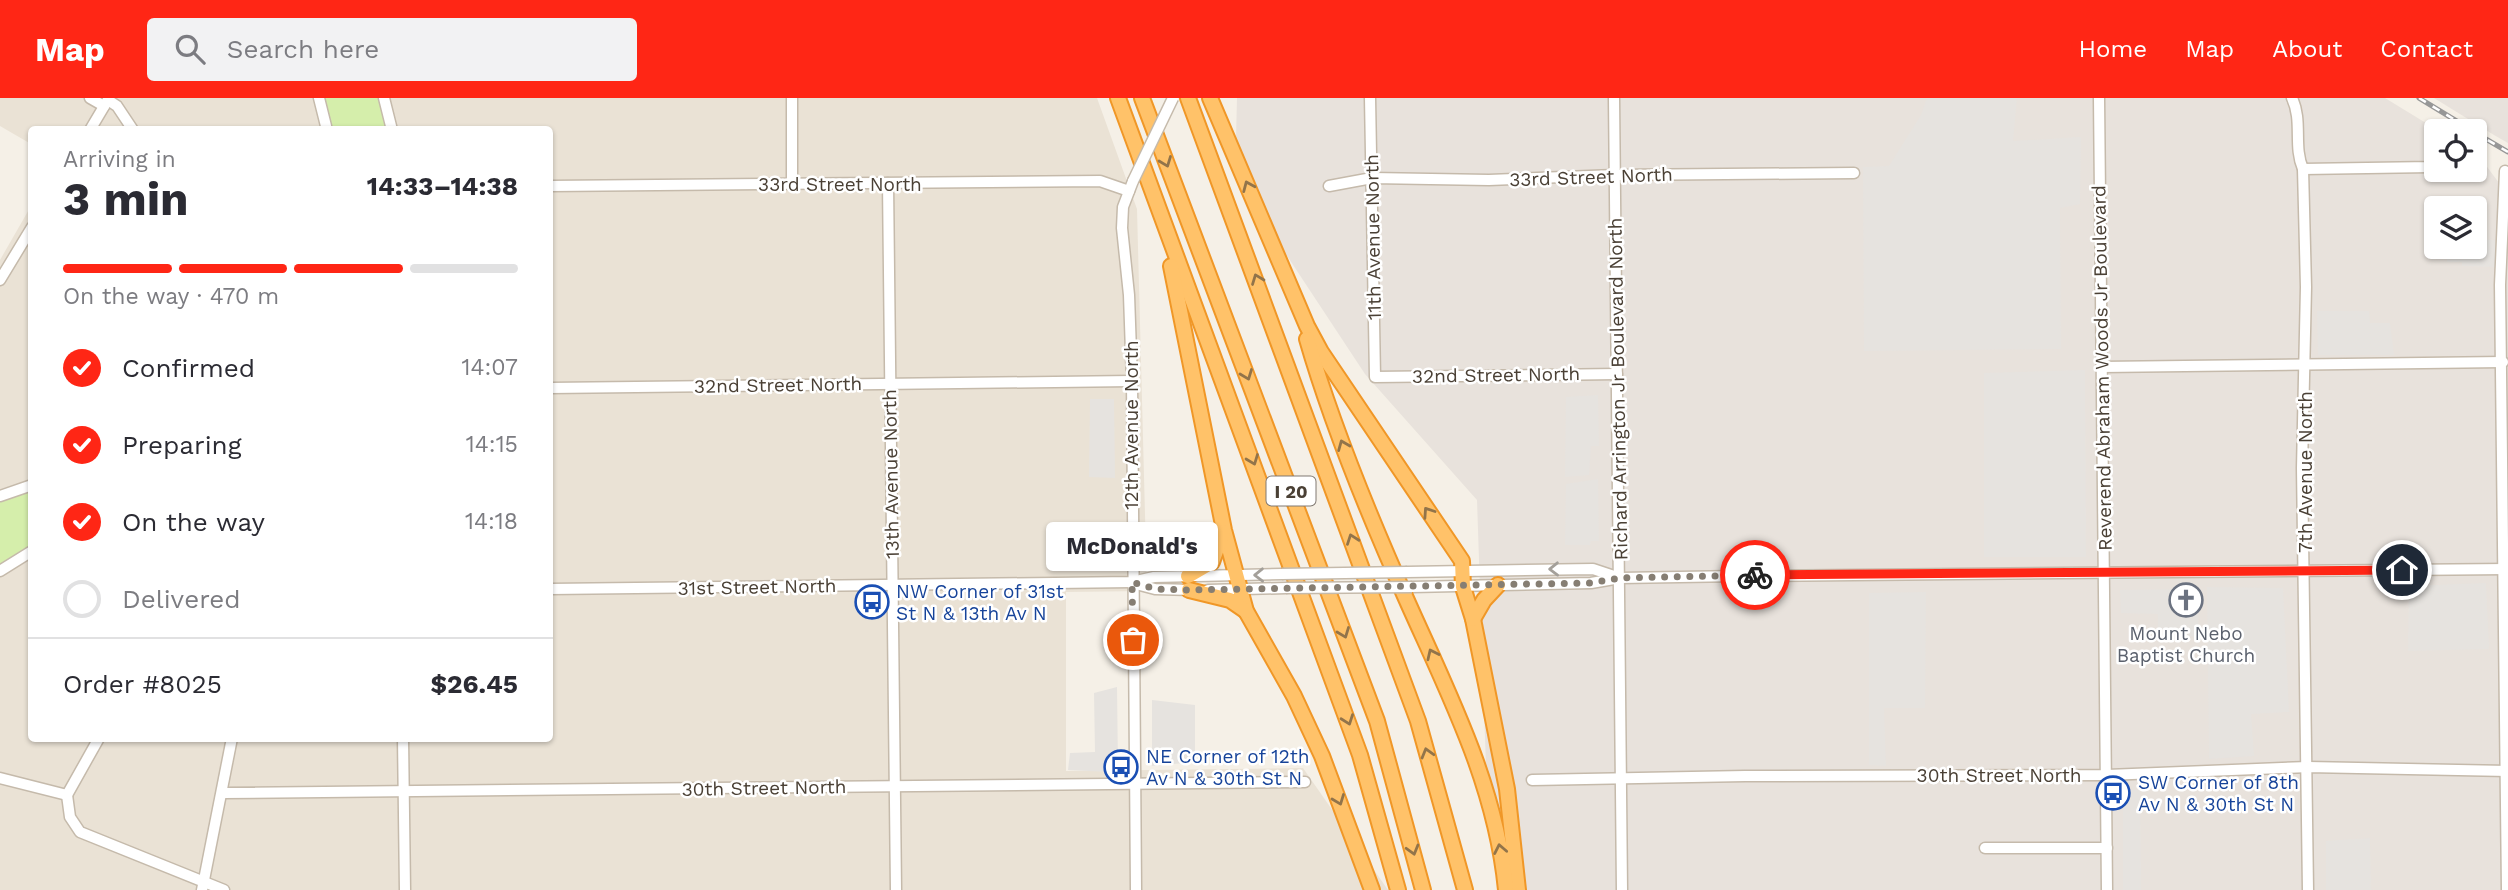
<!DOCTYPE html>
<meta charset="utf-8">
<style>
:root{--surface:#fff;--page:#f2f2f3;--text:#2b2b33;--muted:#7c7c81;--line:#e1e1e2;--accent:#ff2615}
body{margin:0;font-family:"Work Sans",sans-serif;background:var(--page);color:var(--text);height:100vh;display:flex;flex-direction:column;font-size:26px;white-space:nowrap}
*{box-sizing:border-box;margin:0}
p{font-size:23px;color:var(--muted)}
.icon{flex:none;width:38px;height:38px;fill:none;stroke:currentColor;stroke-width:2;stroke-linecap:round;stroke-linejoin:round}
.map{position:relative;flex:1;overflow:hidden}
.sheet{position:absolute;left:28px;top:28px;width:525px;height:616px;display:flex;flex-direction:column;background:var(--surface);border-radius:7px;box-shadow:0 2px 5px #0004}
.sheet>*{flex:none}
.fabs{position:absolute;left:2424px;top:21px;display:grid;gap:14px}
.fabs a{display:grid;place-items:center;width:63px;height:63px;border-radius:7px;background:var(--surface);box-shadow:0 2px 5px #0004;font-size:35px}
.pin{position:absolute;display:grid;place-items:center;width:60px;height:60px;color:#fff;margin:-30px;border:4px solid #fff;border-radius:50%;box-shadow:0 2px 7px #0007}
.courier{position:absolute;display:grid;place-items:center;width:70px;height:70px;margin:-35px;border:5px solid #ff2615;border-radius:50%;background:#fff;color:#222;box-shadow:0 2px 9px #0007}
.bubble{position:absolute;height:49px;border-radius:7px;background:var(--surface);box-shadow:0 2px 5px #0004;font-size:23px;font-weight:700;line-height:49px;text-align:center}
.overview em{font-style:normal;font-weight:700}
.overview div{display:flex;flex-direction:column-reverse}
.overview{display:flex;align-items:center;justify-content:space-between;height:119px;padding:0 35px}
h1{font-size:46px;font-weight:700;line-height:52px}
.bar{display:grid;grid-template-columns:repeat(4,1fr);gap:10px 7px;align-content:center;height:84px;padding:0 35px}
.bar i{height:9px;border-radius:5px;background:var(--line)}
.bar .active{background:var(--accent)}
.bar p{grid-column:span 4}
.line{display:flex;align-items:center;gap:18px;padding:0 35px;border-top:2px solid var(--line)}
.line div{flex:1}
ol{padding:0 35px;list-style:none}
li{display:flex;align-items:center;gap:21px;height:77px}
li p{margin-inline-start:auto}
li .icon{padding:7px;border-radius:50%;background:var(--accent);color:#fff;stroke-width:4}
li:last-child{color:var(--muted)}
li i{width:38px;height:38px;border:4px solid var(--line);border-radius:50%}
header{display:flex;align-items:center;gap:42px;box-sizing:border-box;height:98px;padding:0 35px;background:var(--accent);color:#fff}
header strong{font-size:33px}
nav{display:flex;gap:38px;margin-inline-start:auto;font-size:24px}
.search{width:490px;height:63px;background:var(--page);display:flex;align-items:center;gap:18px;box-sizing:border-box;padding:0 24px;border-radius:7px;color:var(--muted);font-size:26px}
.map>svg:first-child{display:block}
.residential{fill:#eae2d5}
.industrial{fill:#e8e2dc;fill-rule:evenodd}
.green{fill:#d5eeab}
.parking{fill:#e6e3df}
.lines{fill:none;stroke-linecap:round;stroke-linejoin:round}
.minor-casing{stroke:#c5baab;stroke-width:13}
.highway-casing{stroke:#f09727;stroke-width:18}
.minor{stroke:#fff;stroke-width:10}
.highway{stroke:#ffc269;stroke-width:14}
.rail-casing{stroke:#979797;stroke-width:5}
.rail{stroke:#fff;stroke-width:2.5;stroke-dasharray:8;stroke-linecap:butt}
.minor-bridge-casing{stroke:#c5baab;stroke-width:13;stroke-linecap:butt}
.minor-bridge{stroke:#fff;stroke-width:10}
.oneway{stroke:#92744a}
.oneway2{stroke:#a4a09a}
.done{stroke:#867e73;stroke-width:7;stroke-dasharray:0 12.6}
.route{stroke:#ff2615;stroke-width:9}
.labels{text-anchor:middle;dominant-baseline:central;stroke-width:5;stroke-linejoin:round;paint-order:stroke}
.shield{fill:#fff;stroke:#807972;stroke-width:2}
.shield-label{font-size:18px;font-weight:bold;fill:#4a4035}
.street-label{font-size:19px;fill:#4a4035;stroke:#fff}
.transit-label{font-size:19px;fill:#164399;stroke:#fff;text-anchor:start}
.worship-label{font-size:19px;fill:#5b616d;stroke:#fff}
</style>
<header>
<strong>Map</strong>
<div class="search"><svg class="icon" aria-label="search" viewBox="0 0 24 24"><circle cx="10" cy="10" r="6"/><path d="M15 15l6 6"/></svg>Search here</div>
<nav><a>Home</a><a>Map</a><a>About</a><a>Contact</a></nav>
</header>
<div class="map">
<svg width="2508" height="792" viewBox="0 0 2508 792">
<rect width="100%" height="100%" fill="#f5f0e7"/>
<!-- residential -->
<path class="residential" d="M0,0h1097l40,111 10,382 -81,1v179l237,-3 85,122h-1388v-630l31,-54 1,532h518v-608h-518l-1,14 -31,-18z"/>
<!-- industrial -->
<g class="industrial">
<path d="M1237,0h1148l54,33h-3v39h38l1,-16 4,2 29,39v695h-1008l-14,-123 -9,-267 -112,-126 -93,-141 -36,-95zM2436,110h38v39h-38z"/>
<path d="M2434,0h74v45l-14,-8z"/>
</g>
<!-- green -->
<g class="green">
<path d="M322,0h56l8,31h-58z"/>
<path d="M31,392v56l-31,20v-64l16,-9z"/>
</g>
<!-- parking -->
<g class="parking">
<path d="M1927,0h90l-4,43 68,-4 -1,67 -20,4 1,141 -197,2 -1,-184 26,-1 32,-51z"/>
<path d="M2475,141l20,1v27l-33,-1v-4h-15v-15h27z"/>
<path d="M2317,213h52l1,12h20l4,32h-76z"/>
<path d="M2085,272l1,187h-102v-184z"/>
<path d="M1598,297l1,51h-8l-2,29 -24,2 1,-80z"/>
<path d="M1090,301h24l1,79 -26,-1z"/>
<path d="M1598,381l1,62h-8l-1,4h-25l1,-61z"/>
<path d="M2486,485l3,66 -81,2 1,-65z"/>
<path d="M2207,489l76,1 6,124 -38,2 3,42 -45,3z"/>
<path d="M2193,491l6,4 -1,44 -24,-1v-7h-16v-15l-37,-1 -1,-23z"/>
<path d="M1926,494l-1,116h-41l2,58 -17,-1v-172z"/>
<path d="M1117,589l1,80h-7l-1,5 -42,-2 2,-17 25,-1 -1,-59z"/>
<path d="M1152,602l43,5v57l-43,4z"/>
<path d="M2123,692h17l1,100h-18z"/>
<path d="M2370,740l1,52h-45v-49z"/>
</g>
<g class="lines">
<defs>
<g id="minor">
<path d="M90,0l14,8"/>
<path d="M319,0l8,32"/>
<path d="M384,0l8,32"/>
<path d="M792,0v86"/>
<path d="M1370,0l5,279 242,-3"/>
<path d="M1614,0l8,792"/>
<path d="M2099,0l8,792"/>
<path d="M2292,0c11,23 1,48 11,71l3,118 -4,181 6,422"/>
<path d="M108,2l9,6 16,24"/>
<path d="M90,32l19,-32"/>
<path d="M2303,71l128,-2 5,-4"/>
<path d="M2505,73l-5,114 7,605"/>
<path d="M1133,83l-10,26 -1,21 7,67 3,86 4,509"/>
<path d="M888,85l8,707"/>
<path d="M550,88l550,-5 29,10"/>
<path d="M1329,88l43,-8 117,2 126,-5 239,-2"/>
<path d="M0,182l32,-53"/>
<path d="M2102,269l401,-5"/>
<path d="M550,290l582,-7"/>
<path d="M0,398l32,-11"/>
<path d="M0,473l32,-20"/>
<path d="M1407,474l186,-3 27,9"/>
<path d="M1132,485l23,6 38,1"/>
<path d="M1412,489l179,-4 29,-5 119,-2 769,-7"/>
<path d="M550,491l582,-7 22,-5 128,-3"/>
<path d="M1208,492l78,-2"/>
<path d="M403,640l2,152"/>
<path d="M0,680l67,17"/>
<path d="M1532,682l213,-4 362,-1 201,-8 200,4"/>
<path d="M223,695l1082,-11"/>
<path d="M67,697l3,22 10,15 144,58"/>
<path d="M67,697l32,-57"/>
<path d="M1985,750h122"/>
<path d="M202,792l30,-152"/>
</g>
<g id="highway">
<path d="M1118,0l242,657 38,135"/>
<path d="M1142,0l235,623 46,169"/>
<path d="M1188,0l230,623 47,169"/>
<path d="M1210,0l97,228 14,26 141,209 1,26 10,32 34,170 11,101"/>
<path d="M1171,168l53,264 22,81 48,85 28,60 50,134"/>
<path d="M1307,241c26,90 63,179 101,264 42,94 88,183 98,287"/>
<path d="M1188,478l24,-14 11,-30"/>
<path d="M1189,492l41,10 16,11"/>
<path d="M1473,521l11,-19 14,-15"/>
</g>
</defs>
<!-- minor casing -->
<use href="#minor" class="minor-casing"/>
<!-- highway casing -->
<use href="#highway" class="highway-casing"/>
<!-- minor -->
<use href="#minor" class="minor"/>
<!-- highway -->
<use href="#highway" class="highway"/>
<defs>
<g id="rail">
<path d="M2419,0l54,33"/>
<path d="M2474,34l34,20"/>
</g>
</defs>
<!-- rail casing -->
<use href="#rail" class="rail-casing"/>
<!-- rail -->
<use href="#rail" class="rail"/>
<defs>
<g id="minor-bridge">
<path d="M1133,83l40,-83"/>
<path d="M1282,476l125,-2"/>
<path d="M1286,490l126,-1"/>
</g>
</defs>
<!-- minor-bridge casing -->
<use href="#minor-bridge" class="minor-bridge-casing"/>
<!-- minor-bridge -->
<use href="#minor-bridge" class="minor-bridge"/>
</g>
<!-- one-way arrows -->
<defs><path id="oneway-chevron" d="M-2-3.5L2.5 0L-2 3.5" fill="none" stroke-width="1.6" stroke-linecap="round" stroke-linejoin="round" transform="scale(1.75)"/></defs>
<g class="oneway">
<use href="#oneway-chevron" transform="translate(1166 64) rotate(69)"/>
<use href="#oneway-chevron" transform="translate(1248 88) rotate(-113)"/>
<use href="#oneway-chevron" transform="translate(1257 181) rotate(-111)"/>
<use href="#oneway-chevron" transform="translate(1247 277) rotate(69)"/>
<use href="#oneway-chevron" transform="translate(1343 347) rotate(-112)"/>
<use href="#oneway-chevron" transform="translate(1253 362) rotate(69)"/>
<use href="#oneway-chevron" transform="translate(1428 414) rotate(-124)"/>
<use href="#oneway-chevron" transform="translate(1352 441) rotate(-110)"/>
<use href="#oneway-chevron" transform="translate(1344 535) rotate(69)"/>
<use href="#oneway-chevron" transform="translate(1432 556) rotate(-115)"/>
<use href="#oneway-chevron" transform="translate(1348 622) rotate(70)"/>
<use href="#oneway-chevron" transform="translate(1427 655) rotate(-106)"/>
<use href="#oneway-chevron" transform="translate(1339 702) rotate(69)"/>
<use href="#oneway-chevron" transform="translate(1500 751) rotate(-101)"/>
<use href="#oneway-chevron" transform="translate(1413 752) rotate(74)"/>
</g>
<g class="oneway2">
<use href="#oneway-chevron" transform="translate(1554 471) rotate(179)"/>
<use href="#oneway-chevron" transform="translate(1259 477) rotate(179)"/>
</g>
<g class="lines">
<!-- done -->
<path class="done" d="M1133,542l-1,-58 23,7 34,1 402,-7 29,-5 135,-3"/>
<!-- route -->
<path class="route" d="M1755,477l647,-5"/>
</g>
<!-- icons -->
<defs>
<symbol id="church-ring" viewBox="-11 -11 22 22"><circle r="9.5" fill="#fff" stroke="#6b7280" stroke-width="1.5"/><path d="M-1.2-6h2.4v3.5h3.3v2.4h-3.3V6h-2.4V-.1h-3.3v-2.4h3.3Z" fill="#6b7280"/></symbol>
<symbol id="bus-ring" viewBox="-11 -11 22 22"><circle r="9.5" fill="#fff" stroke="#1a4fb4" stroke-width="1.5"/><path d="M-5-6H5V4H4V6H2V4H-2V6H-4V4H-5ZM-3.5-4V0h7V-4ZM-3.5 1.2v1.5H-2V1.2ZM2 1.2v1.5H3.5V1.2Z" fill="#1a4fb4"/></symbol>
</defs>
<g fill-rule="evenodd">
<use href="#church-ring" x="2167" y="483" width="38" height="38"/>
<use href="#bus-ring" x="853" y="485" width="38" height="38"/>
<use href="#bus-ring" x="1102" y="650" width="38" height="38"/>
<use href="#bus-ring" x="2094" y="676" width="38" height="38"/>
</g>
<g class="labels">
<!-- shield labels -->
<rect class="shield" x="1266.5" y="378.5" width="49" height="29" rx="5"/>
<g class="shield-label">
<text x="1291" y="393">I 20</text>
</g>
<!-- street labels -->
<g class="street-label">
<text transform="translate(1591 79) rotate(-2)">33rd Street North</text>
<text x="840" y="86">33rd Street North</text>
<text transform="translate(1373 139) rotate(-91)">11th Avenue North</text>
<text transform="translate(2102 270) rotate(-91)">Reverend Abraham Woods Jr Boulevard</text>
<text transform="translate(1496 277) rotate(-1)">32nd Street North</text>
<text transform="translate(778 287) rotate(-1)">32nd Street North</text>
<text transform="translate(1618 291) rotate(-91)">Richard Arrington Jr Boulevard North</text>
<text transform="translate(1131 327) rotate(-90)">12th Avenue North</text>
<text transform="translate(2305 374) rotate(-90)">7th Avenue North</text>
<text transform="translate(891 376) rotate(-91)">13th Avenue North</text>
<text transform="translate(757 489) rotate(-1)">31st Street North</text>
<text x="1999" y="677">30th Street North</text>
<text transform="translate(764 690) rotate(-1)">30th Street North</text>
</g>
<!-- transit labels -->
<g class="transit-label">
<text x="896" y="493">NW Corner of 31st<tspan x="896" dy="22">St N &amp; 13th Av N</tspan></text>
<text x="1146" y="658">NE Corner of 12th<tspan x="1146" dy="22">Av N &amp; 30th St N</tspan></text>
<text x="2138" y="684">SW Corner of 8th<tspan x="2138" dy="22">Av N &amp; 30th St N</tspan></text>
</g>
<!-- worship labels -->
<g class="worship-label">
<text x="2186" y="535">Mount Nebo<tspan x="2186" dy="22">Baptist Church</tspan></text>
</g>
</g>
</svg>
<div class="fabs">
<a><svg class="icon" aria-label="locate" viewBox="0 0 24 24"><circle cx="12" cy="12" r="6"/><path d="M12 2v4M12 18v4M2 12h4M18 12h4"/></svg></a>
<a><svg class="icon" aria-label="layers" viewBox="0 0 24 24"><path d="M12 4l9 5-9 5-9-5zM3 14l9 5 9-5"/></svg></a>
</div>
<div class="pin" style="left:1133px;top:542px;background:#ea580c"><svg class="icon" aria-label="bag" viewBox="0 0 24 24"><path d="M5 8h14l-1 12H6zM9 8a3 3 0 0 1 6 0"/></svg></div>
<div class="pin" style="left:2402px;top:472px;background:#1f2937"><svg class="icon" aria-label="home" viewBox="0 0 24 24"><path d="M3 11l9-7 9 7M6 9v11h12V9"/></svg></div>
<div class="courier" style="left:1755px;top:477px"><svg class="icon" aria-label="bike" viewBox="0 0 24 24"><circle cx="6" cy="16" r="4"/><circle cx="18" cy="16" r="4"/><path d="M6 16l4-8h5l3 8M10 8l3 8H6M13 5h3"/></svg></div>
<div class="bubble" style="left:1046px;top:424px;width:172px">McDonald's</div>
<section class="sheet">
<div class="overview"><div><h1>3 min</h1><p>Arriving in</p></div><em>14:33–14:38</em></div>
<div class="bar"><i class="active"></i><i class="active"></i><i class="active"></i><i></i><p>On the way · 470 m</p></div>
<ol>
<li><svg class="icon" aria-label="check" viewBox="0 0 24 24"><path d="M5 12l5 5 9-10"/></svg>Confirmed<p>14:07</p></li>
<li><svg class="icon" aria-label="check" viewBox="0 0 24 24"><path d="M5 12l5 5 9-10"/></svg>Preparing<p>14:15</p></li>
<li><svg class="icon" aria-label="check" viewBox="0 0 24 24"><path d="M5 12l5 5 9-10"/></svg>On the way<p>14:18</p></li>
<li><i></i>Delivered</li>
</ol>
<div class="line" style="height:91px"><div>Order #8025</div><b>$26.45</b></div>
</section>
</div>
